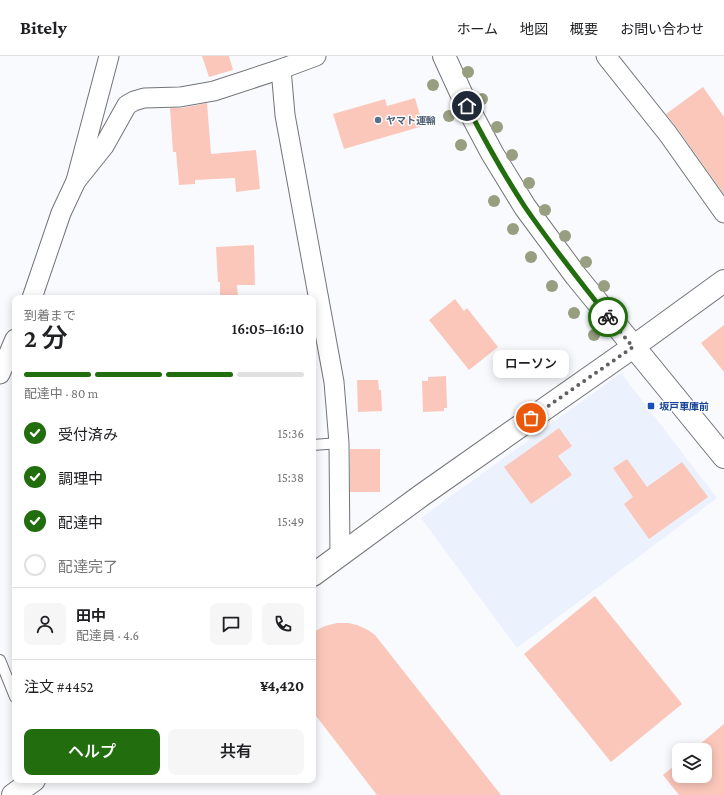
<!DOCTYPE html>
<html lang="ja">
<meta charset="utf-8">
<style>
:root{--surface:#fff;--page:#f6f6f6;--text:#202124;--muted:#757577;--line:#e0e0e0;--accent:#226d0d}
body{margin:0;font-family:"Crimson Pro","Noto Sans JP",serif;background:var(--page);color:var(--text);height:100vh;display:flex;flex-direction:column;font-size:15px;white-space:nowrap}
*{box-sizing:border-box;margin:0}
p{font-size:13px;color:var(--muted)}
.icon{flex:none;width:22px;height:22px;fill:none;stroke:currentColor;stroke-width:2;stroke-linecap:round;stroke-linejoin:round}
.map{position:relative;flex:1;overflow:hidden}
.sheet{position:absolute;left:12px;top:239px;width:304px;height:488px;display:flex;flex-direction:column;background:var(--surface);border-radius:8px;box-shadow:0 2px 10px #0003}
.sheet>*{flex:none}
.controls{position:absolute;left:672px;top:687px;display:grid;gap:8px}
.controls a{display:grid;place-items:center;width:40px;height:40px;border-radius:8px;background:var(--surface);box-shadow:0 2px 10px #0003;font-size:20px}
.pin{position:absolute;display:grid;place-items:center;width:34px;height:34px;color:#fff;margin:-17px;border:2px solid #fff;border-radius:50%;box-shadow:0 1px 4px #0007}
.courier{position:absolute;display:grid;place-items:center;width:40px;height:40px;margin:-20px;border:3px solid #226d0d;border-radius:50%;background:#fff;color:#222;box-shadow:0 1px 5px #0007}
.bubble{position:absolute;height:28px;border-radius:8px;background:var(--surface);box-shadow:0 2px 10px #0003;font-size:13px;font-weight:600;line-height:28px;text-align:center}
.overview em{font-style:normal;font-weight:600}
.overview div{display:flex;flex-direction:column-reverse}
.overview{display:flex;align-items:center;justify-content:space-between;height:68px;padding:0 12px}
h1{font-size:26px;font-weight:600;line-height:30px}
.bar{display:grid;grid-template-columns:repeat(4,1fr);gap:6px 4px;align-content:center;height:48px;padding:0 12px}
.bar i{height:5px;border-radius:3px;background:var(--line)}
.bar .active{background:var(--accent)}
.bar p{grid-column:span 4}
.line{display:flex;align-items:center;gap:10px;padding:0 12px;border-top:1px solid var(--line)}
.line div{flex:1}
.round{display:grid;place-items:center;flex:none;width:42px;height:42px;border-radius:8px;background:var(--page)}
ol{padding:0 12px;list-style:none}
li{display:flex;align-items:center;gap:12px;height:44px}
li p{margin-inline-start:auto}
li .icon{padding:4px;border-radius:50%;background:var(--accent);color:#fff;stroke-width:4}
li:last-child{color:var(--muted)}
li i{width:22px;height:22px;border:2px solid var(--line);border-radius:50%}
.primary-button{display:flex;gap:8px;margin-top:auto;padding:8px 12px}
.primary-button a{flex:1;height:46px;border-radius:8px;background:var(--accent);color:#fff;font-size:16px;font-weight:600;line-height:46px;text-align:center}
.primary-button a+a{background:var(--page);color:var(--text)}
header{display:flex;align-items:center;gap:24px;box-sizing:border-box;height:56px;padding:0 20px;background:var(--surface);border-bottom:1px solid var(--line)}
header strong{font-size:19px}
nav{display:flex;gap:22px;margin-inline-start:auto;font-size:14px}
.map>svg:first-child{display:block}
.built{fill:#ebf1fd}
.building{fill:#fbc7bb}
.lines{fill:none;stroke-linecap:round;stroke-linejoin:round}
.service-casing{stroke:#727479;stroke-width:12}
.minor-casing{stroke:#727479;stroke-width:21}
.tertiary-casing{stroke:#727479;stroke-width:24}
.service{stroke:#fff;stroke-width:10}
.minor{stroke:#fff;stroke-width:19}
.tertiary{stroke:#fff;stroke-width:22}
.tree{fill:#989e80}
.done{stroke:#606164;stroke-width:4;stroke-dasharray:0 7.2}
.route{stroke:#226d0d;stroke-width:5}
.service-dot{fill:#5c6f8a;stroke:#fff;stroke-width:1.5}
.transit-dot{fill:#1a4fb4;stroke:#fff;stroke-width:1.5}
.labels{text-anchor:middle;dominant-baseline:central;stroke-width:3;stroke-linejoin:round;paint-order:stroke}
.service-label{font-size:10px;font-weight:bold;fill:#4e5e75;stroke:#fff;text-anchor:start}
.transit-label{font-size:10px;font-weight:bold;fill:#164399;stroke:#fff;text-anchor:start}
</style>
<header>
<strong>Bitely</strong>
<nav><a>ホーム</a><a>地図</a><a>概要</a><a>お問い合わせ</a></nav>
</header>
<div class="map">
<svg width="724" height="739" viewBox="0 0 724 739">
<rect width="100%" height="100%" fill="#f8fafe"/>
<!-- built -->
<path class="built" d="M621,317l96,125 -200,150 -96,-130z"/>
<!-- building -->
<g class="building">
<path d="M202,0h27l4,14 -24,7z"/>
<path d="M703,31l21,30v77l-47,-66 -11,-14z"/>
<path d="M415,42l8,28 -79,23 -11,-35 52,-15 2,7z"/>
<path d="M207,47l4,51 45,-4 4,39 -24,3 -1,-14 -40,2v4l-16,1 -3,-33h-3l-3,-44h12z"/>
<path d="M254,189l1,40h-18l1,13h-18v-16h-2l-2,-35z"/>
<path d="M455,243l9,12 3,-3 31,39 -29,23 -40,-50z"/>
<path d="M724,269v47l-23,-29z"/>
<path d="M446,320l1,32h-3v3l-21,1 -1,-31h6v-4z"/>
<path d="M357,324h21l1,10h2l1,21 -24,1z"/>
<path d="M559,372l13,18 -14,10 14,19 -41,29 -27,-37z"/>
<rect x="350" y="393" width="30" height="43"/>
<path d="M627,403l20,28 35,-25 26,35 -59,42 -25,-35 9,-7 -20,-29z"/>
<path d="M595,540l87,108 -71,58 -87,-108z"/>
<path d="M337,567h11l9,2 11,5 7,5 126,160h-124l-64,-83v-80l12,-6z"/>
<path d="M724,668v71h-45l-16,-20 16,-13v14h26v-26h-12z"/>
</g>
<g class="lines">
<defs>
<g id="service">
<path d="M313,389l26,-2"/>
<path d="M0,604l15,37"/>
</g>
<g id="minor">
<path d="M109,0l-33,125 28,-35 23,-41 7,-4 10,-3 36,-1 34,-6 67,-22"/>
<path d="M316,0l-35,13 4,46 49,267 5,61 1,112"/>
<path d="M606,0l62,78 56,79"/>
<path d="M32,242l29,-85 15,-32"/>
<path d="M0,318l15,-35"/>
</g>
<g id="tertiary">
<path d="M444,0l23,50 25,47 33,54 51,69 148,181"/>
<path d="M313,519l109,-80 211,-148 91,-66"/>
<path d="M13,739l21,-15"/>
</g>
</defs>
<!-- service casing -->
<use href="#service" class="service-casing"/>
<!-- minor casing -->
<use href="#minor" class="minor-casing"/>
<!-- tertiary casing -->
<use href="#tertiary" class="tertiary-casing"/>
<!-- service -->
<use href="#service" class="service"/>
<!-- minor -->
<use href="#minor" class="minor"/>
<!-- tertiary -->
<use href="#tertiary" class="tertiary"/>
</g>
<!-- trees -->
<g class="tree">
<circle cx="468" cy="16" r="6"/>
<circle cx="433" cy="29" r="6"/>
<circle cx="482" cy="43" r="6"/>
<circle cx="449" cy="60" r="6"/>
<circle cx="497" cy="71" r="6"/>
<circle cx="461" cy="89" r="6"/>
<circle cx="512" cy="99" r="6"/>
<circle cx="529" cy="127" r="6"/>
<circle cx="494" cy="145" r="6"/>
<circle cx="545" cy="154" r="6"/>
<circle cx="513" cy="173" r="6"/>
<circle cx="565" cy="180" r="6"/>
<circle cx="531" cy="201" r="6"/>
<circle cx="586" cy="206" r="6"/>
<circle cx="552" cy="230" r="6"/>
<circle cx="604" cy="230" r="6"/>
<circle cx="574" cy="257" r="6"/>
<circle cx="594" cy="279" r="6"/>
</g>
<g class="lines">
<!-- done -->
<path class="done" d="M531,362l102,-71 -25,-30"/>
<!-- route -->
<path class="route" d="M467,50c18,35 37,69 58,101 26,38 55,74 83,110"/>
</g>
<!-- markers -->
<circle class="service-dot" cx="378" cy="64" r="4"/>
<rect class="transit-dot" x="647" y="346" width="8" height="8" rx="2"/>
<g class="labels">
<!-- service labels -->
<g class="service-label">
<text x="386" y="64">ヤマト運輸</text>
</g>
<!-- transit labels -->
<g class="transit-label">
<text x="659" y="350">坂戸車庫前</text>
</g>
</g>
</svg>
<div class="controls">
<a><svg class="icon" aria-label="layers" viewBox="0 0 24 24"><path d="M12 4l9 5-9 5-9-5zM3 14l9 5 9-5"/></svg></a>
</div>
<div class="pin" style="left:531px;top:362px;background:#ea580c"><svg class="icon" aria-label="bag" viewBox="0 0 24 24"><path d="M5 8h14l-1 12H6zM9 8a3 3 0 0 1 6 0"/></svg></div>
<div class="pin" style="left:467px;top:50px;background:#1f2937"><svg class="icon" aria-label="home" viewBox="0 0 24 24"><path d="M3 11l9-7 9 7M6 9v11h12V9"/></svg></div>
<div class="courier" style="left:608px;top:261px"><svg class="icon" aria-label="bike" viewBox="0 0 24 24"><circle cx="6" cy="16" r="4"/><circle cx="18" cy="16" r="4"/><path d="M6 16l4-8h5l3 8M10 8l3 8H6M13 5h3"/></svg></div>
<div class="bubble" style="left:493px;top:294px;width:76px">ローソン</div>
<section class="sheet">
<div class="overview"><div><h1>2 分</h1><p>到着まで</p></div><em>16:05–16:10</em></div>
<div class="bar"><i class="active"></i><i class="active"></i><i class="active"></i><i></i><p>配達中 · 80 m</p></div>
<ol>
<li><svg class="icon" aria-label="check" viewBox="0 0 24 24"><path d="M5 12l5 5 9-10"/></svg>受付済み<p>15:36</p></li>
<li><svg class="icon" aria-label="check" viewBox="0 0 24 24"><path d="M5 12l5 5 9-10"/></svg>調理中<p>15:38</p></li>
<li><svg class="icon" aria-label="check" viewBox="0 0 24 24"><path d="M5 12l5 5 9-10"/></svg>配達中<p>15:49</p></li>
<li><i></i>配達完了</li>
</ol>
<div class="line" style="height:72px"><a class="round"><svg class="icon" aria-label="person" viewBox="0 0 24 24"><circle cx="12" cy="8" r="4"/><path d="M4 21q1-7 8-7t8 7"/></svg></a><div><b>田中</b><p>配達員 · 4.6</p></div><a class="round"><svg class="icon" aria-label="chat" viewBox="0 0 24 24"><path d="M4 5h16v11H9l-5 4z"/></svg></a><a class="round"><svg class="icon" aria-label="phone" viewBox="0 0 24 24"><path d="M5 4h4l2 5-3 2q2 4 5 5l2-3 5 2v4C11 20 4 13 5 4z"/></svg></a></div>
<div class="line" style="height:52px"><div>注文 #4452</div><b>¥4,420</b></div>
<div class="primary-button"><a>ヘルプ</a><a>共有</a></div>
</section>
</div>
